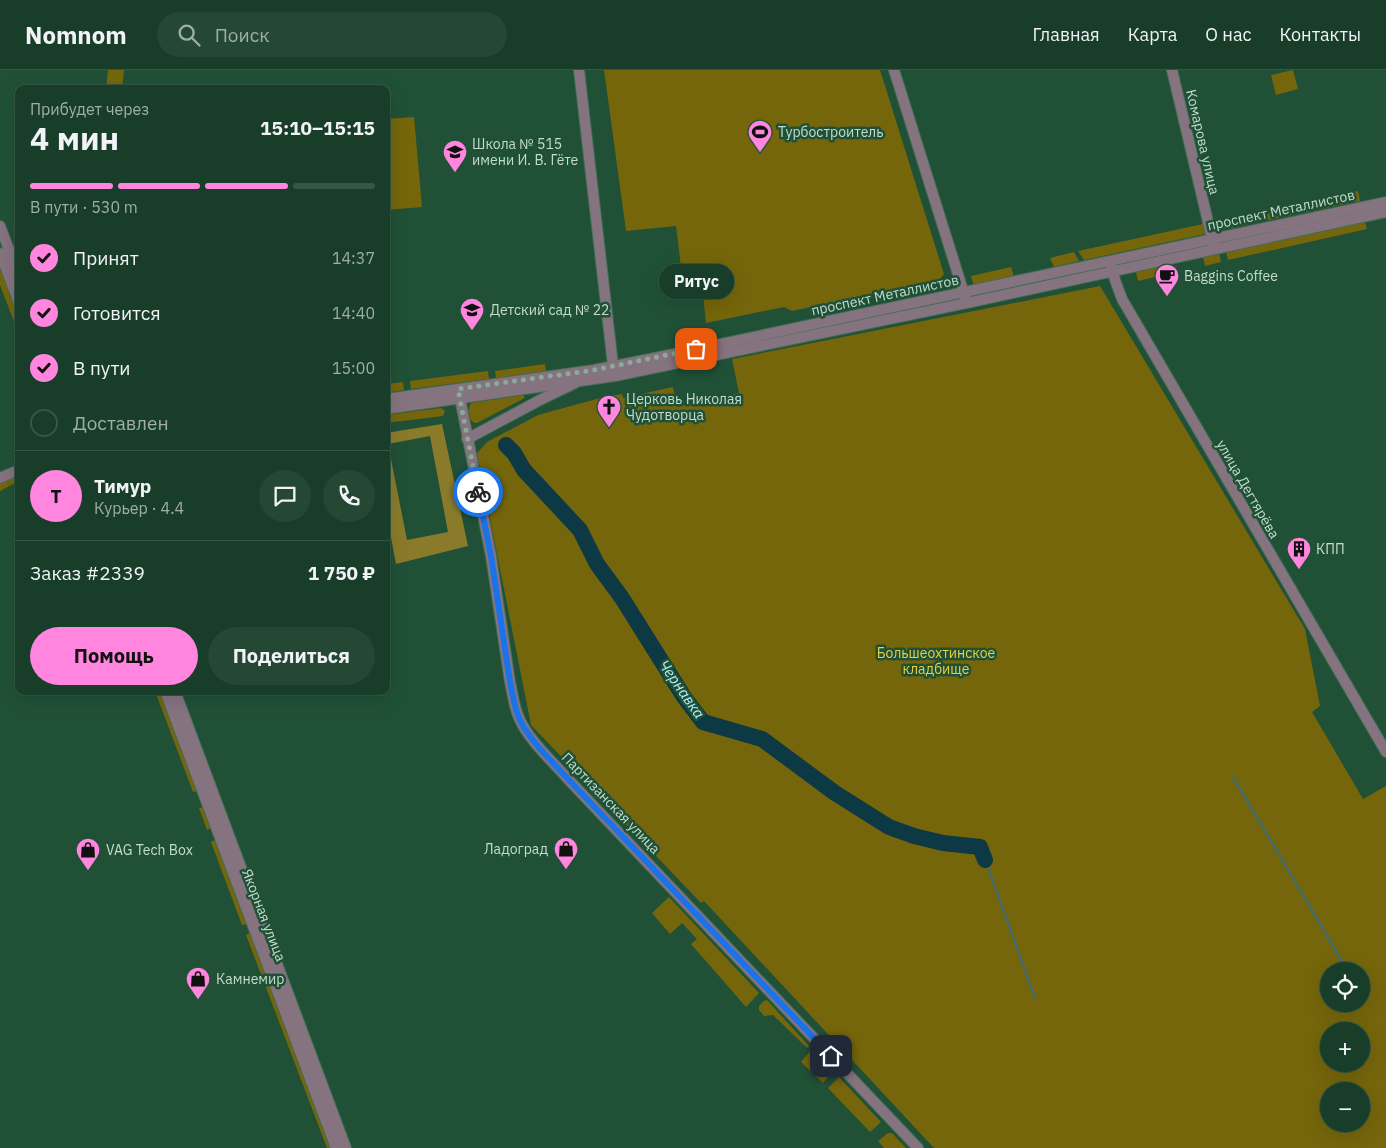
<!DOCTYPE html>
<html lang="ru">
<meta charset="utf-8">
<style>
:root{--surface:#183d29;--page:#254835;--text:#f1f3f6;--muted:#9faea8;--line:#365646;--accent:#ff85de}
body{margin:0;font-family:"IBM Plex Sans",sans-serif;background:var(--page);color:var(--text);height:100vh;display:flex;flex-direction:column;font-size:19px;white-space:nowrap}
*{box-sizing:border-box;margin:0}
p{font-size:16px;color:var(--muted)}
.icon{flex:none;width:28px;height:28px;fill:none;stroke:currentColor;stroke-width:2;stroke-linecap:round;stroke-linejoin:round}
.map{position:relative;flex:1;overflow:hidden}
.details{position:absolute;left:15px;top:15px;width:375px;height:610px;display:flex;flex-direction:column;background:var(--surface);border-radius:10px;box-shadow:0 5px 20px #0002,0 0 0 1px var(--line)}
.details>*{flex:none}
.buttons{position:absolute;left:1320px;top:892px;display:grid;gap:10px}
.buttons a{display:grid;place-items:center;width:50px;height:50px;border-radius:50%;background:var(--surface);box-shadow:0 5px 20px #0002,0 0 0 1px var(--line);font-size:25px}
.pin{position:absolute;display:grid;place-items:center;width:42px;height:42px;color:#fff;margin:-21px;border-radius:10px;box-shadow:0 2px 8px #0006}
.courier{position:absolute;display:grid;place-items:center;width:50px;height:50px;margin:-25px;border:4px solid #1a73e8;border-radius:50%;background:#fff;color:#222;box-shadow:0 1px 6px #0007}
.bubble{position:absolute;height:35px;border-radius:18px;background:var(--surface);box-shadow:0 5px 20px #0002,0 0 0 1px var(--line);font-size:16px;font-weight:800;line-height:35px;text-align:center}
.summary em{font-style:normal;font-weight:800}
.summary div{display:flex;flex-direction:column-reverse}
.summary{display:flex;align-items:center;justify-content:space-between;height:85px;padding:0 15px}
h1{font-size:32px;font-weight:800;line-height:38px}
.bar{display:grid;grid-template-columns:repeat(4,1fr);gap:8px 5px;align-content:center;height:60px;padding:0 15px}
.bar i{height:6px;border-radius:4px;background:var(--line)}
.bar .selected{background:var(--accent)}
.bar p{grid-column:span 4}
.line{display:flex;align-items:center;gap:12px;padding:0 15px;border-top:1px solid var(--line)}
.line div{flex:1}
.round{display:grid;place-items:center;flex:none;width:52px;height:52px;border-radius:26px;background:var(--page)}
ol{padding:0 15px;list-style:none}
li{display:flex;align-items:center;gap:15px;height:55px}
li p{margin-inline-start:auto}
li .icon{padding:5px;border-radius:50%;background:var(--accent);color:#111;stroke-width:4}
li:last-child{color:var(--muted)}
li i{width:28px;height:28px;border:2px solid var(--line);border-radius:50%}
.action{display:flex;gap:10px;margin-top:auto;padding:10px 15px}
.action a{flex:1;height:58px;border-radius:30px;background:var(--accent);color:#111;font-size:20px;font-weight:800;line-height:58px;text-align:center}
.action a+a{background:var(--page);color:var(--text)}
header{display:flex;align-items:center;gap:30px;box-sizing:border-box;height:70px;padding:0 25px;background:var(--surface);border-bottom:1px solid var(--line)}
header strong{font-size:24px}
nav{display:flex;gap:28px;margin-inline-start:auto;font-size:18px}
.search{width:350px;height:45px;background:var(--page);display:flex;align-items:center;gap:12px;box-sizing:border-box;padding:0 18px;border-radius:28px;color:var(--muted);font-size:19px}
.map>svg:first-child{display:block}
.green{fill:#75660b;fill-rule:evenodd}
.forest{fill:#8a7b2b;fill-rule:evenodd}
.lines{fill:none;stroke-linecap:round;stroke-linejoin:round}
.stream{stroke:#446a6e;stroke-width:2.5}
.river{stroke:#0d3945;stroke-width:16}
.minor-casing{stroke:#416d55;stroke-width:12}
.tertiary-casing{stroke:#416d55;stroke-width:12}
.minor{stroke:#867380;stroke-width:10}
.tertiary{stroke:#867380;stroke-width:10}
.done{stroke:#8aab98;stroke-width:5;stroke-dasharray:0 9}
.route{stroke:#1a73e8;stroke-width:6}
.labels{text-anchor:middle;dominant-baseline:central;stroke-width:5;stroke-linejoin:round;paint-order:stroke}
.poi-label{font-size:14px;fill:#c3dccd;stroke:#205137;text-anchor:start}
.street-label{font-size:14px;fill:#c3dccd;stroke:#205137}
.park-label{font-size:14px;fill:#e9cf41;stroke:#205137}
.water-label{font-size:15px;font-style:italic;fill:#b5eeff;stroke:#205137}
</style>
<header>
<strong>Nomnom</strong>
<div class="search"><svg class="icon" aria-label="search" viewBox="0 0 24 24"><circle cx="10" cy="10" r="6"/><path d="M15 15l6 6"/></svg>Поиск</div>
<nav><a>Главная</a><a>Карта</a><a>О нас</a><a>Контакты</a></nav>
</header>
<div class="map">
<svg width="1386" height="1078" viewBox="0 0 1386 1078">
<rect width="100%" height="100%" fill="#205137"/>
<!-- green -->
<g class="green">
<path d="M108,0h16l-2,19h-16z"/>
<path d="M604,0h276l64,204 -5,6 -147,31 -8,-4 -78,16 -5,-48h-19l-6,-49 -50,5z"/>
<path d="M1293,0l5,19 -22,6 -5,-20z"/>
<path d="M414,47l8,90 -36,3v-91z"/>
<path d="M1358,121l2,10 -144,30 -2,-8z"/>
<path d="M1365,152l2,7 -139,31 -2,-9z"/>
<path d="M1203,154l2,10 -121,26 -6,-9z"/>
<path d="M1074,182l5,9 -25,6 -4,-9z"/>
<path d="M1219,183l2,9 -16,4 -2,-10z"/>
<path d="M1166,195l2,9 -30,7 -2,-9z"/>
<path d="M0,197l19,50v18l-19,-50z"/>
<path d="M1011,197l3,10 -40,9 -3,-10z"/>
<path d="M1100,216l205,343 15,77 -8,6 51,87 23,-13v362h-452l-230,-247 -3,2 -170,-178 -54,-272 10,-11 51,-27 66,-18 18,-3 1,4 50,-11 4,20 62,-14 -7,-34zM1329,901h32v33h-32zM1329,961h32v33h-32zM1329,1021h32v33h-32z"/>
<path d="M545,294l1,7 -50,7 -1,-7z"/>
<path d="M488,301l1,8 -78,10 -1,-8z"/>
<path d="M403,312l1,8 -18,3v-9z"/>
<path d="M522,325l3,2 -2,2 -46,24h-3c-5,-3 -7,-15 -3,-20z"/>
<path d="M441,338l4,3 -2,5 -57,7v-8z"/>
<path d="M19,406v5l-19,10v-7z"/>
<path d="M155,621h5l37,100 -4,1z"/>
<path d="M203,737l8,21 -4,2 -8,-22z"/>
<path d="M215,770l32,84 -5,1 -31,-83z"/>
<path d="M669,827l90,96 -13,14 -55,-63 6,-5 -15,-16 -12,11 -18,-21z"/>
<path d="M250,863l81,215h-4l-81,-213z"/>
<path d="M767,930l42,46 -2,2 -34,-33 -9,1 -5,-6v-4l5,-5z"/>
<path d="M812,979l21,22 -10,12 -22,-21z"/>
<path d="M839,1007l42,45 -11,10 -42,-44z"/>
<path d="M888,1063h4l14,15h-22l-6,-7z"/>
</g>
<!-- forest -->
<path class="forest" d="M442,354l26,122 -72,18 -10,-54v-77zM430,366l18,96 -41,8 -19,-96z"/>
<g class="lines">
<!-- stream -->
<g class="stream">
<path d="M1233,707l115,194"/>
<path d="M988,798l47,130"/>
</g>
<!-- river -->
<path class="river" d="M506,375l8,8 10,17 56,60 17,34 25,34 62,99 19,25 59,17 73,54 54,34 25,9 29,7 37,4 5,13"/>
<defs>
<g id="minor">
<path d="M579,0l35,304"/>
<path d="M894,0l72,230"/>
<path d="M1172,0l42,177"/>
<path d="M1111,194l4,16 7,19 264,453"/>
<path d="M467,369l75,-40 33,-16"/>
<path d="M0,408l19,-8"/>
</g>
<g id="tertiary">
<path d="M0,156l19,50"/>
<path d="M0,183l19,50"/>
<path d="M459,323l32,163 19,126c3,13 4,26 10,38 9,20 32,41 47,58l351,370"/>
<path d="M386,329l208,-29 66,-13 726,-155"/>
<path d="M386,339l229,-33 352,-73 419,-91"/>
<path d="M165,621l171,457"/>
<path d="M175,621l171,457"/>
</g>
</defs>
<!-- minor casing -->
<use href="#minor" class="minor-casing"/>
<!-- tertiary casing -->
<use href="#tertiary" class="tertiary-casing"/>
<!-- minor -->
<use href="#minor" class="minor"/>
<!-- tertiary -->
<use href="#tertiary" class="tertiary"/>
</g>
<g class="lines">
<!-- done -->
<path class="done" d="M478,422l-20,-103 136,-19 102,-21"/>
<!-- route -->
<path class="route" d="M478,422l13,64 19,126c3,13 4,26 10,38 9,20 32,41 47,58l264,278"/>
</g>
<!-- icons -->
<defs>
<symbol id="stadium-pin" viewBox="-11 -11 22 30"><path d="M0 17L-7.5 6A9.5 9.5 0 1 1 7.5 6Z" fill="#ff85de" stroke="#205137"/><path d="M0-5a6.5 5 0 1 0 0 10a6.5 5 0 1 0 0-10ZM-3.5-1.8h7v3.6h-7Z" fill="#111"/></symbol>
<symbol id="school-pin" viewBox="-11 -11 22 30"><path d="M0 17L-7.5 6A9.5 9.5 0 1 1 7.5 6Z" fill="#ff85de" stroke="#205137"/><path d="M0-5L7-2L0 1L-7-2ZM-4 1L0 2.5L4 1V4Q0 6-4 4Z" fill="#111"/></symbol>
<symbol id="cafe-pin" viewBox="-11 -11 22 30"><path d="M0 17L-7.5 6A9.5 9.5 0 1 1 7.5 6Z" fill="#ff85de" stroke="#205137"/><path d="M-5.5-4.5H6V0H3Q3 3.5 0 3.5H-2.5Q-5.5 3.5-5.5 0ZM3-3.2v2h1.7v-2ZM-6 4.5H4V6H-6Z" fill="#111"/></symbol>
<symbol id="church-pin" viewBox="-11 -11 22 30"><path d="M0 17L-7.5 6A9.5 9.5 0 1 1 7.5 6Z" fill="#ff85de" stroke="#205137"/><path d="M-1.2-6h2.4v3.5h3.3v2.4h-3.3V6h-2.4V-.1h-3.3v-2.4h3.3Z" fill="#111"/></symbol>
<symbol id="building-pin" viewBox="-11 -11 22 30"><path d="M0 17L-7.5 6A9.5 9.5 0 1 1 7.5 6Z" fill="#ff85de" stroke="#205137"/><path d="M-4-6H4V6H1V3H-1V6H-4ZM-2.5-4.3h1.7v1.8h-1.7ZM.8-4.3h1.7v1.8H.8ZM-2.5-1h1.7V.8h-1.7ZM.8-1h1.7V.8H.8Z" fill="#111"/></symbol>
<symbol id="shop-pin" viewBox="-11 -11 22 30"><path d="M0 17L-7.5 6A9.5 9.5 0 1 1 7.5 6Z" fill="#ff85de" stroke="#205137"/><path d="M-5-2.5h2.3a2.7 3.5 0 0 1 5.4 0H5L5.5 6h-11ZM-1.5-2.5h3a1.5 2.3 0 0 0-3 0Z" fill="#111"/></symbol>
</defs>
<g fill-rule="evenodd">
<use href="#stadium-pin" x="746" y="48" width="28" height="38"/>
<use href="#school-pin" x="441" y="68" width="28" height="38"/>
<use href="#cafe-pin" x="1153" y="192" width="28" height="38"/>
<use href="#school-pin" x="458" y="226" width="28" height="38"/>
<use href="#church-pin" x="595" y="323" width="28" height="38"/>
<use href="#building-pin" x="1285" y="465" width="28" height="38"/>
<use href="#shop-pin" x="552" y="765" width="28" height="38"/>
<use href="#shop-pin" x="74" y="766" width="28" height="38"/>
<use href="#shop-pin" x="184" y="895" width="28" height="38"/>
</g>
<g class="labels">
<!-- poi labels -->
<g class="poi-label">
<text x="778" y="62">Турбостроитель</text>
<text x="472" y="74">Школа № 515<tspan x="472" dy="16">имени И. В. Гёте</tspan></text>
<text x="1184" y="206">Baggins Coffee</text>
<text x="490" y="240">Детский сад № 22</text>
<text x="626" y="329">Церковь Николая<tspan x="626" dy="16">Чудотворца</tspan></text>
<text x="1316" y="479">КПП</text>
<text x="548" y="779" text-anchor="end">Ладоград</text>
<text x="106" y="780">VAG Tech Box</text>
<text x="216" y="909">Камнемир</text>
</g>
<!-- street labels -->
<g class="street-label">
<text transform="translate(1203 72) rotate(77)">Комарова улица</text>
<text transform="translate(1281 140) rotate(-12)">проспект Металлистов</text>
<text transform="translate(885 225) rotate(-12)">проспект Металлистов</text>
<text transform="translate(1248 419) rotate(60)">улица Дегтярёва</text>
<text transform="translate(611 733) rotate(46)">Партизанская улица</text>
<text transform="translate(264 845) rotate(69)">Якорная улица</text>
</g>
<!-- park labels -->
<g class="park-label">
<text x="936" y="583">Большеохтинское<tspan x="936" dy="16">кладбище</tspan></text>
</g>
<!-- water labels -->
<g class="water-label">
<text transform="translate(682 619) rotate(55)">Чернавка</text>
</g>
</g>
</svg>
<div class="buttons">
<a><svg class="icon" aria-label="locate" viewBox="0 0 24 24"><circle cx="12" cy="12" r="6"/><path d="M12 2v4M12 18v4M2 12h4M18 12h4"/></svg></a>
<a>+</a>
<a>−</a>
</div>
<div class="pin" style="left:696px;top:279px;background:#ea580c"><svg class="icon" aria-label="bag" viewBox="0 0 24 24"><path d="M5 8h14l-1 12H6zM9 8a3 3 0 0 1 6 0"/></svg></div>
<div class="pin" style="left:831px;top:986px;background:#1f2937"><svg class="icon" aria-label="home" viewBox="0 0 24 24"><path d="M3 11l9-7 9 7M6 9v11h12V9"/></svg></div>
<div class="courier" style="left:478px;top:422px"><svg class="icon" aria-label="bike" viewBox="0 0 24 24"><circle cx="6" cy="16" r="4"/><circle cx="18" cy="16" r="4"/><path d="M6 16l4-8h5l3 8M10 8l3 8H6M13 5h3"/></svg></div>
<div class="bubble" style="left:659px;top:194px;width:75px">Ритус</div>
<section class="details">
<div class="summary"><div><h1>4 мин</h1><p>Прибудет через</p></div><em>15:10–15:15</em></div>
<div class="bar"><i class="selected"></i><i class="selected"></i><i class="selected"></i><i></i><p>В пути · 530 m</p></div>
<ol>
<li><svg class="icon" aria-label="check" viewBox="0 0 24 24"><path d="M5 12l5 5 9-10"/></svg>Принят<p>14:37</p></li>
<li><svg class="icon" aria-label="check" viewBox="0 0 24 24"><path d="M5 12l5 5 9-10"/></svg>Готовится<p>14:40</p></li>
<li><svg class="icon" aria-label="check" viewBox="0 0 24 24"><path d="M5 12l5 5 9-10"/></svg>В пути<p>15:00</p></li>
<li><i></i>Доставлен</li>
</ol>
<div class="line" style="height:90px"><b class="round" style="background:var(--accent);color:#111">Т</b><div><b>Тимур</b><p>Курьер · 4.4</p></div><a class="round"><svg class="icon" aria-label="chat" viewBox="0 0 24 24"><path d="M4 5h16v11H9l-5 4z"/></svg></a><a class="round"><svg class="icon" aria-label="phone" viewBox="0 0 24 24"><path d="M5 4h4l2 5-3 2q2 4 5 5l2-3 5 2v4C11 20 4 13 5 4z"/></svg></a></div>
<div class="line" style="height:65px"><div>Заказ #2339</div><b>1 750 ₽</b></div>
<div class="action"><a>Помощь</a><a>Поделиться</a></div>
</section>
</div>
